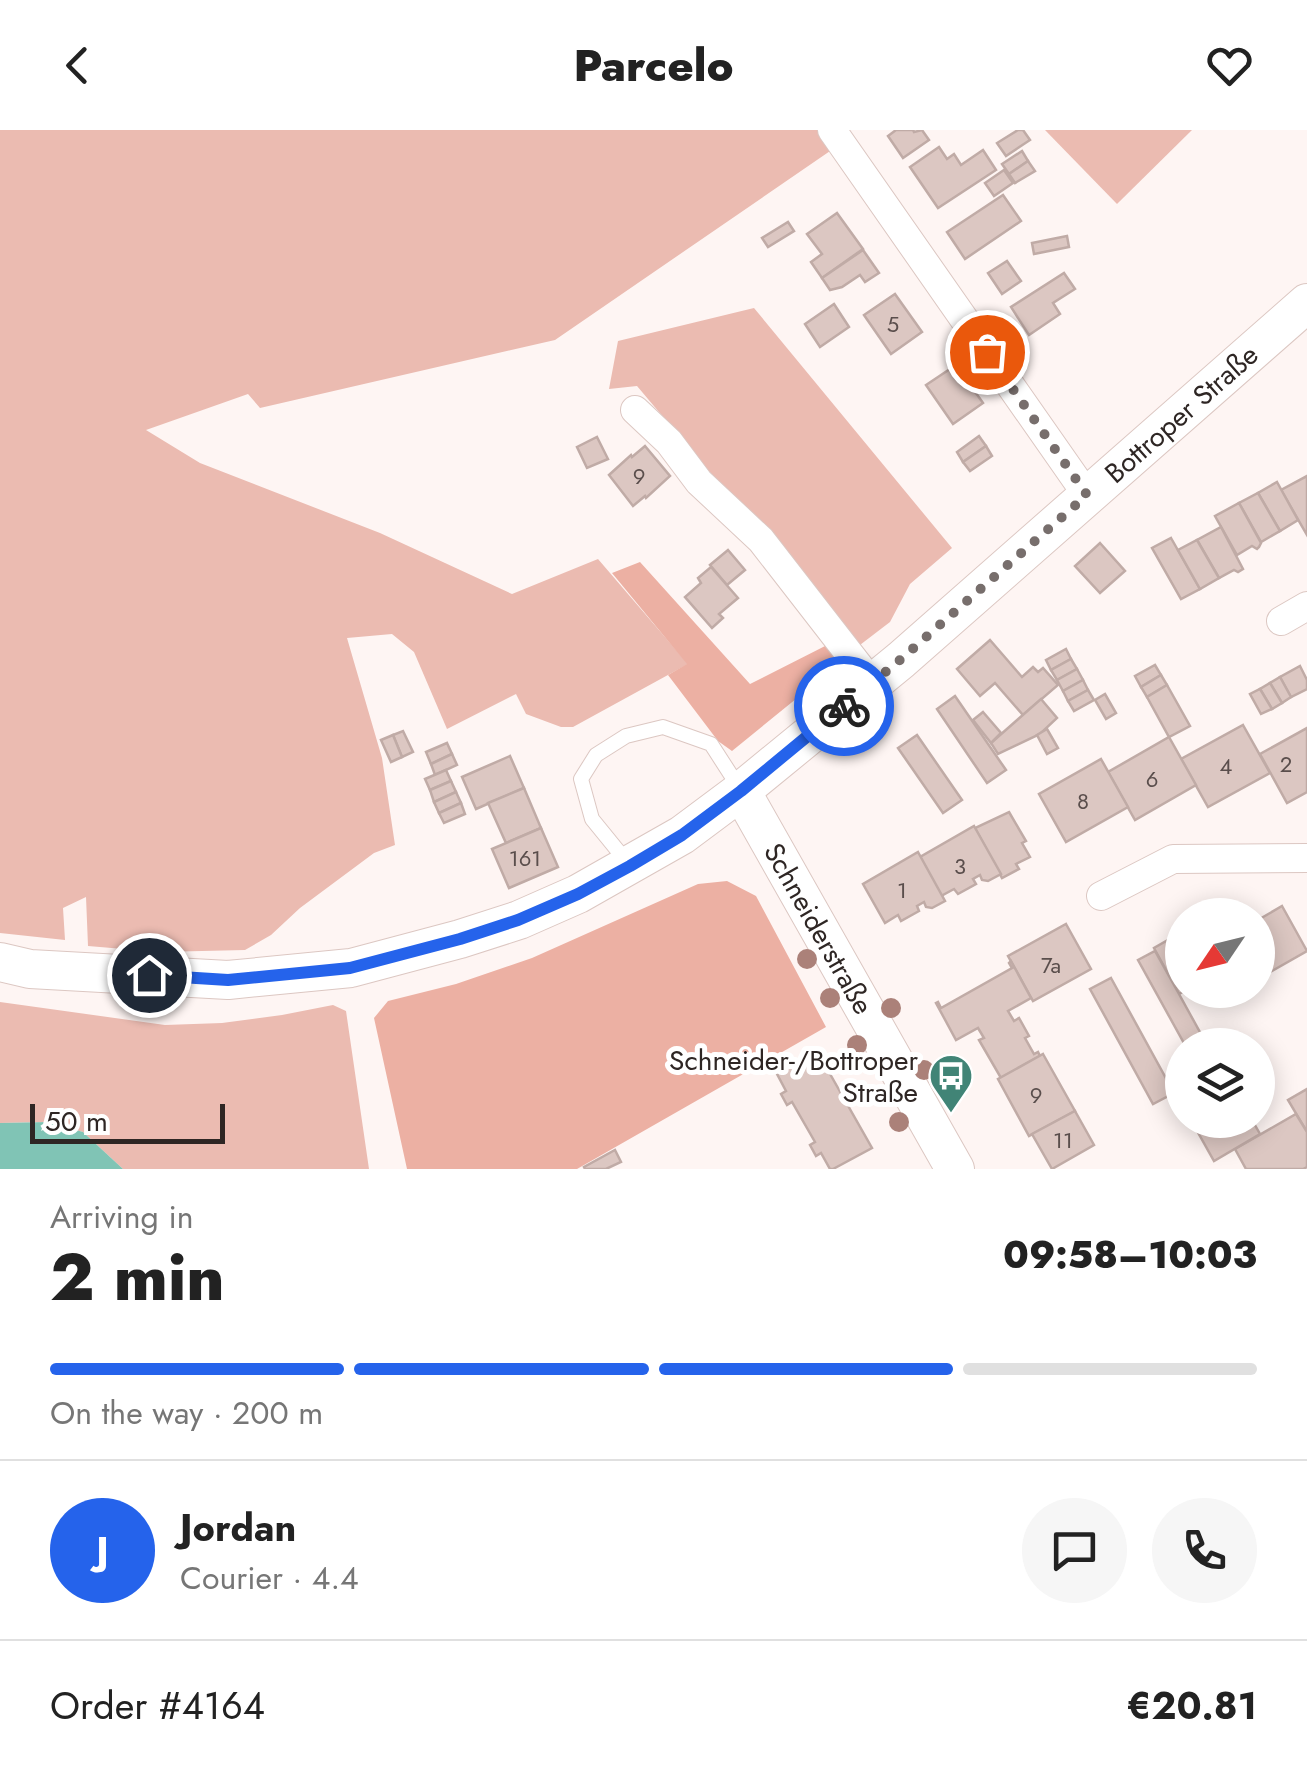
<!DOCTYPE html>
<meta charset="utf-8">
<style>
:root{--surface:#fff;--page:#f6f6f6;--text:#222;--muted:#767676;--line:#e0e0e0;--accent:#2563eb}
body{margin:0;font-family:Jost,sans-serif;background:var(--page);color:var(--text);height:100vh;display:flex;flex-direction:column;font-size:38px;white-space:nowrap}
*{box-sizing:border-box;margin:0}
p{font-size:32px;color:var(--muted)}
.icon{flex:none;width:55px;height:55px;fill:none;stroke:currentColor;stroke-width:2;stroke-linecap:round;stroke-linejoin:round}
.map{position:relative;height:1039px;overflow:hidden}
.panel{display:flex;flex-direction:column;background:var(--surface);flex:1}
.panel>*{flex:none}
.needle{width:65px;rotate:235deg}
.tools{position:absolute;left:1165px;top:768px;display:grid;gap:20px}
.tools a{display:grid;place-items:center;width:110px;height:110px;border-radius:50%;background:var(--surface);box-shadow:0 5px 25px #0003;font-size:50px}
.scale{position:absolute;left:30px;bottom:25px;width:195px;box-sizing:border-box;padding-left:10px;border:5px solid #2e2624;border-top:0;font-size:28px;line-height:35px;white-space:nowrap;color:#2e2624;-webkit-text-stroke:8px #fff;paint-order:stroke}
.pin{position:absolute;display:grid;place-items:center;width:85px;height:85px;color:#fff;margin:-42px;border:5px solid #fff;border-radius:50%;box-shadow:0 2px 10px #0007}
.courier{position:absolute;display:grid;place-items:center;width:100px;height:100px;margin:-50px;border:8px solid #2563eb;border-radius:50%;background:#fff;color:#222;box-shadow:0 2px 12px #0007}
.summary em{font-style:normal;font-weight:800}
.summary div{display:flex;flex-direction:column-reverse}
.summary{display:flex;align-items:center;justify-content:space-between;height:170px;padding:0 50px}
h1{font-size:65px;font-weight:800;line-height:75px}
.bar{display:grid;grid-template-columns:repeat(4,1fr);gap:15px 10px;align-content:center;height:120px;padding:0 50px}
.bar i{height:12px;border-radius:8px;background:var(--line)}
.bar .on{background:var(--accent)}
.bar p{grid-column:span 4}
.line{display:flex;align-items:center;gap:25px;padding:0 50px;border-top:2px solid var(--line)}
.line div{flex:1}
.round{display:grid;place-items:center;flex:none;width:105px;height:105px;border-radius:52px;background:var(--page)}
header{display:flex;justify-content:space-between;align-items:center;height:130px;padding:0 50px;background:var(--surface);font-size:45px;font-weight:800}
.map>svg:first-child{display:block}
.green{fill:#ebbbb1}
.forest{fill:#ecb0a3}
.water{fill:#80c4b5}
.building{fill:#dcc7c2;stroke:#c0aba6;stroke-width:2.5}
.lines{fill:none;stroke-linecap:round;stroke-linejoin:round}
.lane-casing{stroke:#dcc7c2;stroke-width:16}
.street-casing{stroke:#dcc7c2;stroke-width:30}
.secondary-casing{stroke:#dcc7c2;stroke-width:40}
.lane{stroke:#fff;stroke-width:14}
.street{stroke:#fff;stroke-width:28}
.secondary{stroke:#fff;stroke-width:38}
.tree{fill:#ab8179}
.done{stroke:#776e6c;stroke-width:10;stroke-dasharray:0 18}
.route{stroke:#2563eb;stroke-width:12}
.labels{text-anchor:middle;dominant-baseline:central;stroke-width:10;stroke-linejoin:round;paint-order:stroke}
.number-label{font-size:22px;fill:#5a4e4c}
.street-label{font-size:28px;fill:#2e2624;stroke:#fff}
.poi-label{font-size:28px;fill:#2e2624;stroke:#fff;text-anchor:end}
</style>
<header><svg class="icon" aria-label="back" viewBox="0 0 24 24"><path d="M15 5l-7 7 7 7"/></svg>Parcelo<svg class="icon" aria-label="heart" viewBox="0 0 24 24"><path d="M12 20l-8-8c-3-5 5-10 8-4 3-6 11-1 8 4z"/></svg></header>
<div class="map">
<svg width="1307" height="1039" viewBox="0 0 1307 1039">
<rect width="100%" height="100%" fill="#fef5f3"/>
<!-- green -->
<g class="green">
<path d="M0,0h822l11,19 -278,191 -295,68 -12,-14 -102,36 54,33 180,70 132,61 86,-35 90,105 -115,63h-12l-35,-13 -10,-20 -69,35 -33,-77 -22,-18 -45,4 35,120 13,87 -21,8 -74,55 -29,27 -26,15 -86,2 -71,-6 -2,-49 -23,11 2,32 -65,-7z"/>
<path d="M1045,0h147l-75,74z"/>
<path d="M754,178l198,240 -42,36 -20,38 -34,26 -90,-115 -58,-63 -71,-84 -28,3 9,-48z"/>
<path d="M0,872l165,23 57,-2 60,-8 51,-10 13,6 23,158h-246l-40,-37 -35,-10 -48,1z"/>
</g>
<!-- forest -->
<g class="forest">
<path d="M640,432l110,122 81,-41 6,17 -14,17 -91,74 -14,-10 -50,-66 19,-11 -75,-91z"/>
<path d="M727,751l29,15 70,131 -249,142h-170l-33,-151 14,-17 68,-17 76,-26 166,-74z"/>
</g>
<!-- water -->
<path class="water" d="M48,992l35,10 40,37h-123v-46z"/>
<!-- building -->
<g class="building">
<path d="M896,0h17l1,2 8,-2 7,10 -26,18 -15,-22z"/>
<path d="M1018,0h5l7,10 -24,16 -9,-13z"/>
<path d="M939,17l8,12 7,-5 7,11 22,-15 13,20 -58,38 -28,-41z"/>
<path d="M1022,21l6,10 -19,13 -7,-10z"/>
<path d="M1028,31l7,10 -20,12 -6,-9z"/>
<path d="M1004,40l9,13 -19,13 -9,-13z"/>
<path d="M1003,65l18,26 -56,38 -18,-27z"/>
<path d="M837,83l26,36 -41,29 -11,-16 11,-8 -15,-20z"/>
<path d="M788,92l6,9 -26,16 -6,-9z"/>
<path d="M1067,106l2,11 -35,7 -2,-11z"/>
<path d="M863,120l16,23 -14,9 -5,-7 -18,12 -12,3 -8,-12z"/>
<path d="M1007,131l14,20 -19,13 -14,-21z"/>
<path d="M1064,143l11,16 -22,14 7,11 -31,21 -18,-28z"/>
<path d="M895,164l27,38 -31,22 -27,-39z"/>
<path d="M834,174l15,23 -29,20 -15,-23z"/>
<path d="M956,235l27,38 -30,21 -27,-39z"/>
<path d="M979,306l7,10 -23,16 -6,-10z"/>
<path d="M597,307l11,22 -21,9 -10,-21z"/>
<path d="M645,316l25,30 -24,22 -1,-2 -12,10 -24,-31 22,-20 1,2z"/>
<path d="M986,316l6,10 -22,15 -7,-9z"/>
<path d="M1307,346v59l-26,-45z"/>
<path d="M1277,352l21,38 -18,11 -22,-38z"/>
<path d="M1258,363l22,38 -19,11 -22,-39z"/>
<path d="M1239,373l22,40 -2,4 -2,2 -5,-3 -15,9 -22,-39z"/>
<path d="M1221,397l22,42 -5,3 -4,-2 -15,8 -22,-38z"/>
<path d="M1171,408l29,51 -19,10 -29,-51z"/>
<path d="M1197,410l22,38 -19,11 -22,-39z"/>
<path d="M1100,413l25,28 -25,22 -25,-27z"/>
<path d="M728,420l17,20 -18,15 -17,-20z"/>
<path d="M711,437l27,31 -19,16 4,4 -11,10 -27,-31 16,-14 -3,-5z"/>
<path d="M990,510l32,37 11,-10 5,5 5,-4 15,17 -35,30 -28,-32 -15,13 -23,-27z"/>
<path d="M1066,519l5,10 -20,11 -5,-10z"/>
<path d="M1071,529l6,10 -20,11 -6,-10z"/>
<path d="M1155,535l6,10 -20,12 -6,-11z"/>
<path d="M1300,536l7,14v9l-16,8 -11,-20z"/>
<path d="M1077,539l6,11 -20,11 -6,-11z"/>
<path d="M1161,545l6,10 -20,12 -6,-10z"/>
<path d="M1280,547l11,20 -9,6 -12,-20z"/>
<path d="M1083,550l5,10 -20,11 -5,-10z"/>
<path d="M1270,553l12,20 -10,6 -12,-20z"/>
<path d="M1167,555l23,41 -21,11 -22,-40z"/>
<path d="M1260,559l12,20 -11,5 -11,-20z"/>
<path d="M1088,560l6,10 -20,11 -6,-10z"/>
<path d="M1105,564l11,19 -10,6 -11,-19z"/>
<path d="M955,566l51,74 -19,13 -50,-74z"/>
<path d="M1041,569l16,19 -17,16 -42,20 -7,-11z"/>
<path d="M983,582l18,21 -10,10 -18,-23z"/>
<path d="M1243,595l27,48 -62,34 -27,-48z"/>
<path d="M1307,598v64l-20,11 -27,-49z"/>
<path d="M1047,599l11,19 -11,6 -10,-19z"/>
<path d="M403,601l10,21 -11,5 -9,-22z"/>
<path d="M393,605l9,22 -11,5 -10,-22z"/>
<path d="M917,605l45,65 -19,13 -45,-65z"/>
<path d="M1169,607l27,48 -61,35 -27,-48z"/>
<path d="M447,613l5,11 -21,10 -5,-12z"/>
<path d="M452,624l5,11 -22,10 -4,-11z"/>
<path d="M510,626l14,32 -48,21 -14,-32z"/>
<path d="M1101,629l27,48 -62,35 -27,-48z"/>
<path d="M446,640l5,11 -21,9 -5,-11z"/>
<path d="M451,651l5,11 -22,10 -4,-12z"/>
<path d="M524,658l17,40 -35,15 -18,-40z"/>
<path d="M456,662l5,11 -22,10 -5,-11z"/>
<path d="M461,673l4,11 -21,9 -5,-10z"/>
<path d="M1009,682l17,29 -4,2 8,14 -14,7 3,5 -17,9 -27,-50z"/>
<path d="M974,696l27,48 -13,7 -6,-1 -2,-5 -7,4 3,5 -18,10 -4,-5 -13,7 -21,-39z"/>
<path d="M541,698l17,39 -49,21 -17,-39z"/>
<path d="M918,722l27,49 -13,7 -6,-1 -2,-5 -7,4 2,5 -18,10 -3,-6 -13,8 -22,-39z"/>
<path d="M1282,776l25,45 -49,28v-59z"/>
<path d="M1066,794l25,45 -58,32 -25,-45z"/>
<path d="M1182,802v58h4l-7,4 -25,-46z"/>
<path d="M1155,821l24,43 28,51h-22l-47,-85z"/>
<path d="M1011,831l20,37 -23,13 6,10 5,-3 10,18 -4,2 9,16 4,-2 2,4 -39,22 -22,-38 5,-2 -6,-10 -22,12 -20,-37 2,-1 3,6 71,-40 -3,-5z"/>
<path d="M1111,848l63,115 -21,11 -63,-115z"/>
<path d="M817,921l55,97 -39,21h-3l-9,-16 -5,3 -6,-11 5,-3 -23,-40 -5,3 -6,-11 5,-3 -9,-17z"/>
<path d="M1043,924l32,57 -46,25 -31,-57z"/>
<path d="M1307,959v43l-19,-32z"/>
<path d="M1075,981l19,34 -42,24 -20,-35z"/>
<path d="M1296,984l11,18v35l-4,2h-57l-11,-20z"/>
<path d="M1191,990h61l8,14 -46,27z"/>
<path d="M615,1020l6,12 -15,7h-21l-1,-2z"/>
</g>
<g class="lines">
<defs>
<path id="lane" d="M627,732l-35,-43 -11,-40 15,-24 30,-19 37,-9 48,17 29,45"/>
<g id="street">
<path d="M832,0l255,365"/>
<path d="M635,280l34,32 30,40 62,58 111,143"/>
<path d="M1281,491l26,-15"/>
<path d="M1101,766l72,-37 134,-1"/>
</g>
<g id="secondary">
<path id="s1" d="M741,661l214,378"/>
<path id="s2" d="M0,832l30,7 198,11 123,-12 109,-29 59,-19 59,-26 104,-59 59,-44 160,-131 406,-357"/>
</g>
</defs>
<!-- lane casing -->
<use href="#lane" class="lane-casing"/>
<!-- street casing -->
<use href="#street" class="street-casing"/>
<!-- secondary casing -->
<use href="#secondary" class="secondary-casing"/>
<!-- lane -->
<use href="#lane" class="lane"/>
<!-- street -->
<use href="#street" class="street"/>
<!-- secondary -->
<use href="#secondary" class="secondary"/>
</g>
<!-- trees -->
<g class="tree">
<circle cx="807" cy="829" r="10"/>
<circle cx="830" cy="868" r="10"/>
<circle cx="891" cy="878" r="10"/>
<circle cx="857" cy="915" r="10"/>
<circle cx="924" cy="940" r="10"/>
<circle cx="899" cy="992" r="10"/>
</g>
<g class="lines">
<!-- done -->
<path class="done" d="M844,576l56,-46 187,-165 -100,-143"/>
<!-- route -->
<path class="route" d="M149,845l79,5 122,-12 110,-29 58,-19 60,-26 52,-28 52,-31 59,-44 103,-85"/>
</g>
<!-- icons -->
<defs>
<symbol id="bus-pin" viewBox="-11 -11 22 30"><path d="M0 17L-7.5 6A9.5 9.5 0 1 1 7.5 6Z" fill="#418476" stroke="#fff"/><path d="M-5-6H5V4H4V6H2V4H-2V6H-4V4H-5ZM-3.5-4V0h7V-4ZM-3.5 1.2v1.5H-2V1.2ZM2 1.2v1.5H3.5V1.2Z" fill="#fff"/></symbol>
</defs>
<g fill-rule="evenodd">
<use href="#bus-pin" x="926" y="921" width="50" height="68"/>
</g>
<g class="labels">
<!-- number labels -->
<g class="number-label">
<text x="893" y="194">5</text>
<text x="639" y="346">9</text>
<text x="1286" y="634">2</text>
<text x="1226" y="636">4</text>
<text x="1152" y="649">6</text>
<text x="1083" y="671">8</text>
<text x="525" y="728">161</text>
<text x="960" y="736">3</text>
<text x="902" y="760">1</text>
<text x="1051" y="835">7a</text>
<text x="1036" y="965">9</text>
<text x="1063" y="1010">11</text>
</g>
<!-- street labels -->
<g class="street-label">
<text stroke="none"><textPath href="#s2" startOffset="1365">Bottroper Straße</textPath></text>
<text stroke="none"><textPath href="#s1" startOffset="158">Schneiderstraße</textPath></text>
</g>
<!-- poi labels -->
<g class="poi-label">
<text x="918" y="930">Schneider-/Bottroper<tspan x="918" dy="32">Straße</tspan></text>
</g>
</g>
</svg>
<div class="tools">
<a><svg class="needle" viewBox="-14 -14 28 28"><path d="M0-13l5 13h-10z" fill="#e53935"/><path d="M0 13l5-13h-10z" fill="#767676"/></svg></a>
<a><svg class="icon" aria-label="layers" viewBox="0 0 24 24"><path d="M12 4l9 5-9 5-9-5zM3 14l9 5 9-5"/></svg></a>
</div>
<div class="scale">50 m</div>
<div class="pin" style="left:987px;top:222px;background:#ea580c"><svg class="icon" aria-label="bag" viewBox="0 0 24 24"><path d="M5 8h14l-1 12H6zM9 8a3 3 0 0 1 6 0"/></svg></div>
<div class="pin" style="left:149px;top:845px;background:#1f2937"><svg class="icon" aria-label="home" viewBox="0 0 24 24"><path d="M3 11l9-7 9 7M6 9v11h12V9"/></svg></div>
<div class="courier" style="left:844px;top:576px"><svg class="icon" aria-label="bike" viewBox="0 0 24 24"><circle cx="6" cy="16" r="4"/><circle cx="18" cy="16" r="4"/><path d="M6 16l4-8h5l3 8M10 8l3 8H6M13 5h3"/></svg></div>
</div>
<section class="panel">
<div class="summary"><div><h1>2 min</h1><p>Arriving in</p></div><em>09:58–10:03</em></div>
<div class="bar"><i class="on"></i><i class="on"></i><i class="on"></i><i></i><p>On the way · 200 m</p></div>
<div class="line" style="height:180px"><b class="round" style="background:var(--accent);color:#fff">J</b><div><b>Jordan</b><p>Courier · 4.4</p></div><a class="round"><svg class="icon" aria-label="chat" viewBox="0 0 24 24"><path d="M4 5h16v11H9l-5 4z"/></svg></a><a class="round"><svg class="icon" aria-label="phone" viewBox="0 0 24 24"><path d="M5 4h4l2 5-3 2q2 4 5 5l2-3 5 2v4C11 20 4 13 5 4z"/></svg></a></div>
<div class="line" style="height:130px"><div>Order #4164</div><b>€20.81</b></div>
</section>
